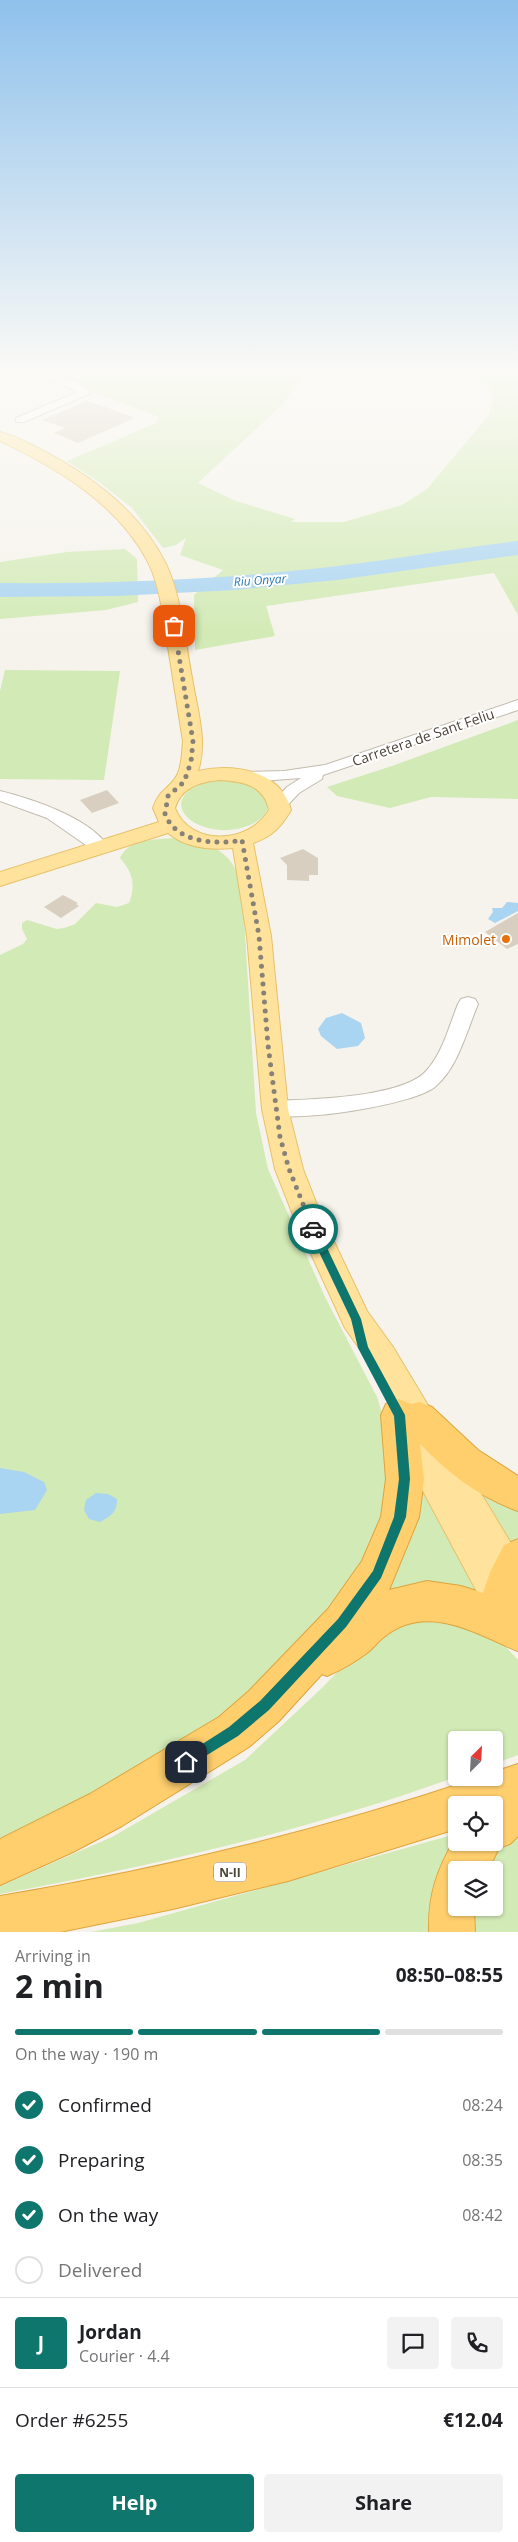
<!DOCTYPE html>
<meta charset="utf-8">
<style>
:root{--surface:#fff;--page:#f2f2f2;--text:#202124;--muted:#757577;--line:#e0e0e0;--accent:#0f766e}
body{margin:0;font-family:"Open Sans",sans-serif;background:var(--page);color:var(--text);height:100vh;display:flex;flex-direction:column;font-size:19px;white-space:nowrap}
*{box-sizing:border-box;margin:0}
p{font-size:16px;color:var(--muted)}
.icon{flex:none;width:28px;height:28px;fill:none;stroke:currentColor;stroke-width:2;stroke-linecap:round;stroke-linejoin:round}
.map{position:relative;height:1932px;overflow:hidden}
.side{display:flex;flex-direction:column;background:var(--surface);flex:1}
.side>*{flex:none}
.needle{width:32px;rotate:24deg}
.fabs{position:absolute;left:448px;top:1731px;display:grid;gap:10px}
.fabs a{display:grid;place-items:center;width:55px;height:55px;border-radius:5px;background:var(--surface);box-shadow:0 1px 4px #0004;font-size:25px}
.pin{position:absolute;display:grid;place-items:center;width:42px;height:42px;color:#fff;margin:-21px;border-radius:10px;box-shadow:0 2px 8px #0006}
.courier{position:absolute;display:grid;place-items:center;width:50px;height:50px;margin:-25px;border:4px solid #0f766e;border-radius:50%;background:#fff;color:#222;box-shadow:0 1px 6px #0007}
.head em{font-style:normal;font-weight:700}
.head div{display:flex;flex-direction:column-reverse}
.head{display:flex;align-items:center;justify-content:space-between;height:85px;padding:0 15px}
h1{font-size:32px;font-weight:700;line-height:38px}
.bar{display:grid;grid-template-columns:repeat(4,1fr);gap:8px 5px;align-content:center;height:60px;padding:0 15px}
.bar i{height:6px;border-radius:4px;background:var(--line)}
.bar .selected{background:var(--accent)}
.bar p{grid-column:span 4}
.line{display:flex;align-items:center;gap:12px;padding:0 15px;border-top:1px solid var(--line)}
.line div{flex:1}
.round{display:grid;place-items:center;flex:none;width:52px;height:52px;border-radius:5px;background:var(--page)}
ol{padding:0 15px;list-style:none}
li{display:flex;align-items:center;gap:15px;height:55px}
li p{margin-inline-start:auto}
li .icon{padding:5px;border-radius:50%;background:var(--accent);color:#fff;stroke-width:4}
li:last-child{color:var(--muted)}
li i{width:28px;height:28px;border:2px solid var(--line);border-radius:50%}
.button{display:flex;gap:10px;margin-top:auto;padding:10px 15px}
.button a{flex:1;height:58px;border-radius:5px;background:var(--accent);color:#fff;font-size:20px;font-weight:700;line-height:58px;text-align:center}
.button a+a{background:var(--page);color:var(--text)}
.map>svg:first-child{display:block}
.green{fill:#d2eab5}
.water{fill:#a9d4f2}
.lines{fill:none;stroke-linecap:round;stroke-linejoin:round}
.river{fill:#a9d4f2;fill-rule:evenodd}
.building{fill:#d8cfc1}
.minor-casing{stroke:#c2bbae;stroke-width:2}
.major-casing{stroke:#e6c16a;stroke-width:2}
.highway-casing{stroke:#e0a43c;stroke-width:2}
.minor{fill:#fff;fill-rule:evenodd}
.major{fill:#ffe39c;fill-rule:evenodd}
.highway{fill:#ffcf6e;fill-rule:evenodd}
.route{fill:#0f766e}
.done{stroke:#878178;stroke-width:5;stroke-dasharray:0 9}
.food-dot{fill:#e8710a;stroke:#fff;stroke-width:2}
.labels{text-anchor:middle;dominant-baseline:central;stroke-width:4;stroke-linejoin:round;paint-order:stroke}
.far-water-label{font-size:12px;font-style:italic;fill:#2e7ab2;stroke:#fff}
.shield{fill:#fff;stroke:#817c74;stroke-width:1}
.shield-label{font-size:12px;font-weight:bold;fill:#4b4439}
.street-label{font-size:14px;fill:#4b4439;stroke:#fff}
.food-label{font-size:14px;fill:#c56008;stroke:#fff;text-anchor:end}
</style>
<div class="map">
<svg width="518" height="1932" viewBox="0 0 518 1932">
<rect width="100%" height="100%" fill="#f6f3ec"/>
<!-- green -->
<g class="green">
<path d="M37,371h267l-20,32 -86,80 38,18 59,18 -4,3h53l58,-17 25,-16 62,-74 4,-17 -5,-13 -32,-14h62v244l-24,-42 -228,33 9,30 -80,14 -1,-55 29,-25 -43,-15 6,-17 -10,7 -13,3 -31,-40 -33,-26 -32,-21 89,-38 3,-6z"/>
<path d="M125,549l12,10 1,43 -32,8 -106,9v-57l67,-10z"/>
<path d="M5,670l115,1 -16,109 -104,-1v-88z"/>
<path d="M518,720v79l-87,-2 -41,11 -53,-12 -10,-9 65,-21z"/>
<path d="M217,779c15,0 55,6 51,27 -2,10 -9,15 -18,19 -50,21 -108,-28 -33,-46z"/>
<path d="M174,838c36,6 56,9 68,47l14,228 12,56 57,128 52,100 10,32 6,30 -18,92 -42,63 -123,118 -210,117v-894l23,-11 4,-5 -5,-10v-6l5,-3 30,9 7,-1 11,-4 21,-21 21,4 12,-4c7,-18 4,-30 -9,-45 9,-20 34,-18 54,-20z"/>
<path d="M417,1478l61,118 -97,-1z"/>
<path d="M469,1485l49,20v32l-9,7z"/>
<path d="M420,1615l74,19 24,26v95l-24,9v-24h-38v37c-148,53 -302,89 -456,117v-8l112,-49 133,-77 78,-73 42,-44z"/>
<path d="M518,1827v105h-52l-1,-24h29v-38h-18z"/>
<path d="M456,1834l-10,24 -11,74h-344l47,-9z"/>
</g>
<!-- water -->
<g class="water">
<path d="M507,902l11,1v8l-23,12 -7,-4 5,-7 -1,-4h10z"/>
<path d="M342,1013l19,10 4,15 -7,8 -21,3 -16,-13 -3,-7 8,-11z"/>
<path d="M0,1468l24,4 20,10 3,8 -12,20 -35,4z"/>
<path d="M96,1493l12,1 9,5c0,13 -6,17 -17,23l-11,-3 -5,-9 2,-10z"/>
</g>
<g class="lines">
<!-- river -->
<path class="river" d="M518,541v14l-181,25 -103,10 -117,6 -117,1v-14c104,1 208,-3 311,-14 69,-7 138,-20 207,-28z"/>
</g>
<!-- building -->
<g class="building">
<path d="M87,401l24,8 24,9 -57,25 -24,-10 11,-5 -23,-8z"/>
<path d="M107,790l12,13 -27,10 -12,-13z"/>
<path d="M303,849l15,9v17h-9v6l-22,-1v-15l-7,-7z"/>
<path d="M63,895l15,8 -2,1 3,2 -18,12 -17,-11z"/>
<path d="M518,913v31l-11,5 -22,-17z"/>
</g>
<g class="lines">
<defs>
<g id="minor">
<path d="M28,371c18,0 50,6 63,22l-67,29h-8v-4l62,-26z"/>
<path d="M518,700v10l-195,65 -1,4 -23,14 -14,15 -6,1 -8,-5 16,-17 14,-9 -54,4 -8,-5 8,-5 37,-1 41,-6z"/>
<path d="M0,791c32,8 88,26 108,55l-3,4h-12l-46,-32 -47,-17z"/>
<path d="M468,997l7,2 3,5c-11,26 -20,63 -42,82 -21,19 -141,37 -168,28l-3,-5 3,-5 7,-3c36,-2 129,-3 152,-31 16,-18 22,-44 31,-66l3,-5z"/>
</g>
<path id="major" d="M0,432c13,3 26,10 38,16 51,26 102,63 128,116 16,34 19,77 26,114 5,31 16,63 6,93 35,-8 83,-1 93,39 -10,17 -19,27 -38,33l18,93 17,173 15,60 16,41 48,101 26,36 125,208v96l-12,-5 -111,-207 -5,-10 5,-10 6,-2 -30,-52 -26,-37 -54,-118 -16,-41 -13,-60 -15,-173 -14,-88c-22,2 -48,0 -65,-15l-168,53v-14l159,-50 -6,-14c6,-17 12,-17 21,-28 8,-10 8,-28 9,-39 -5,-31 -10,-63 -15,-94 -5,-28 -7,-59 -20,-85 -30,-58 -91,-94 -148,-121zM219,780c23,1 45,5 50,30 -20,34 -79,37 -94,-2 6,-20 24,-26 44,-28z"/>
<g id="highway">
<path d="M399,1399l13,5 7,-2 13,5 46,43 40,26v35c-39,-14 -69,-37 -98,-67l4,35 -5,38 -30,73 38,-9 34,5 22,7 7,-21 14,-27 14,-6v112c-42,-17 -91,-49 -134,-14 -6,4 -10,11 -17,16 -12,9 -26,17 -40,23l-5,-2 -43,47 -30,26 -127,79 -49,26 -73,33v-46l90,-45 129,-77 30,-26 79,-82 34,-48 19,-44 5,-38 -5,-64 5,-11z"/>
<path d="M518,1764v72l-8,8 -11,4 -11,22h-32v38h18l1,24h-46c-1,-37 8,-63 27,-95v5h38v-37h-38v24l-168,52 -115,28 -113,23h-60v-36c163,-27 322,-66 478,-118h16v-6z"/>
</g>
</defs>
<!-- minor casing -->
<use href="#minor" class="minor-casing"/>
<!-- major casing -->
<use href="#major" class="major-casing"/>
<!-- highway casing -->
<use href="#highway" class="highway-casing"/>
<!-- minor -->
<use href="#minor" class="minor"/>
<!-- major -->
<use href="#major" class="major"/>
<!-- highway -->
<use href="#highway" class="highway"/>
</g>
<!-- sky -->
<linearGradient id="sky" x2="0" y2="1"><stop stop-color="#8fc1ec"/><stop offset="0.58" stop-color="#fbfaf6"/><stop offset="1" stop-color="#fbfaf6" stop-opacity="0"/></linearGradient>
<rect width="518" height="641" fill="url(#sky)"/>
<!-- route -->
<path class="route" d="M313,1225l5,4 43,90 7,28 37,68 5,64 -4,38 -25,61 -35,49 -77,83 -31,26 -52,32 -4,-1 -2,-5 2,-5 47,-30 31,-26 78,-82 35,-48 21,-54 5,-38 -5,-63 -36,-68 -7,-29 -43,-90z"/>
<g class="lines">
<!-- done -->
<path class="done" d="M174,626l19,115 -2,21 -7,20 -16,14 -3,18c11,29 51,31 77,26l17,96 9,109 12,92 9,32 24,60"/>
</g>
<!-- markers -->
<circle class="food-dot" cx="506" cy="939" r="5"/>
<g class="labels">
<!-- far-water labels -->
<g class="far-water-label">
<text transform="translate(260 580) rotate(-4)">Riu Onyar</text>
</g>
<!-- shield labels -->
<rect class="shield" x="214" y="1862.5" width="32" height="19" rx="4"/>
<g class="shield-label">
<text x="230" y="1872">N-II</text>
</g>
<!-- street labels -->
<g class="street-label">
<text transform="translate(423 737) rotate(-19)">Carretera de Sant Feliu</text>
</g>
<!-- food labels -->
<g class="food-label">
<text x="496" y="939">Mimolet</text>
</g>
</g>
</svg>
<div class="fabs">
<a><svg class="needle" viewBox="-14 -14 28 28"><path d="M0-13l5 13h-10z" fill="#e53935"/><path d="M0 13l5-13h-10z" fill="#757577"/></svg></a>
<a><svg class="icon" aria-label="locate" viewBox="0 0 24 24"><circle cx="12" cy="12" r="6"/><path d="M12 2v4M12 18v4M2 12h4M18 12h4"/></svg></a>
<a><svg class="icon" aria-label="layers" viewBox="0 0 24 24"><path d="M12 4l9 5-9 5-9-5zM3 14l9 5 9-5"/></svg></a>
</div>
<div class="pin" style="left:174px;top:626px;background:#ea580c"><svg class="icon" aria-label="bag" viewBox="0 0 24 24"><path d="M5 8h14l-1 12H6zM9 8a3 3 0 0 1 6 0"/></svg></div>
<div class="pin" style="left:186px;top:1762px;background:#1f2937"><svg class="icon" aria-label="home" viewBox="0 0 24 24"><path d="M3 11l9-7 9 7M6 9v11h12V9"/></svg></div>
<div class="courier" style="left:313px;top:1229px"><svg class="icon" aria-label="car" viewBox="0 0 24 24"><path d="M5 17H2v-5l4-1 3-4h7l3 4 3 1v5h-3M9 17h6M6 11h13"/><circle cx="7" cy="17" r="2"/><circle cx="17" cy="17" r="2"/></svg></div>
</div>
<section class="side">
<div class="head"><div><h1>2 min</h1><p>Arriving in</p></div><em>08:50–08:55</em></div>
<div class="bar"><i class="selected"></i><i class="selected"></i><i class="selected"></i><i></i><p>On the way · 190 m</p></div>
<ol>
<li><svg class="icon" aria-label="check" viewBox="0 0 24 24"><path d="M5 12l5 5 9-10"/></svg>Confirmed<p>08:24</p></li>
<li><svg class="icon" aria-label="check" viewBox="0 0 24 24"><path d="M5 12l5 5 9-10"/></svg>Preparing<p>08:35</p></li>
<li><svg class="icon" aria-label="check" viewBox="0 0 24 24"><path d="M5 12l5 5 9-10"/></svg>On the way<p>08:42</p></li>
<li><i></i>Delivered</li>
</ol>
<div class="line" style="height:90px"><b class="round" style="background:var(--accent);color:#fff">J</b><div><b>Jordan</b><p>Courier · 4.4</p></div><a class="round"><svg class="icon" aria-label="chat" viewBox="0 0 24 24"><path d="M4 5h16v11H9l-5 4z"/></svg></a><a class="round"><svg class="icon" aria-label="phone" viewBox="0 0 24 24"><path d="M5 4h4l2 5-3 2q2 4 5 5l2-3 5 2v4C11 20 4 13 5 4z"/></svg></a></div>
<div class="line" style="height:65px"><div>Order #6255</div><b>€12.04</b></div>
<div class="button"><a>Help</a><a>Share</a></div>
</section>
